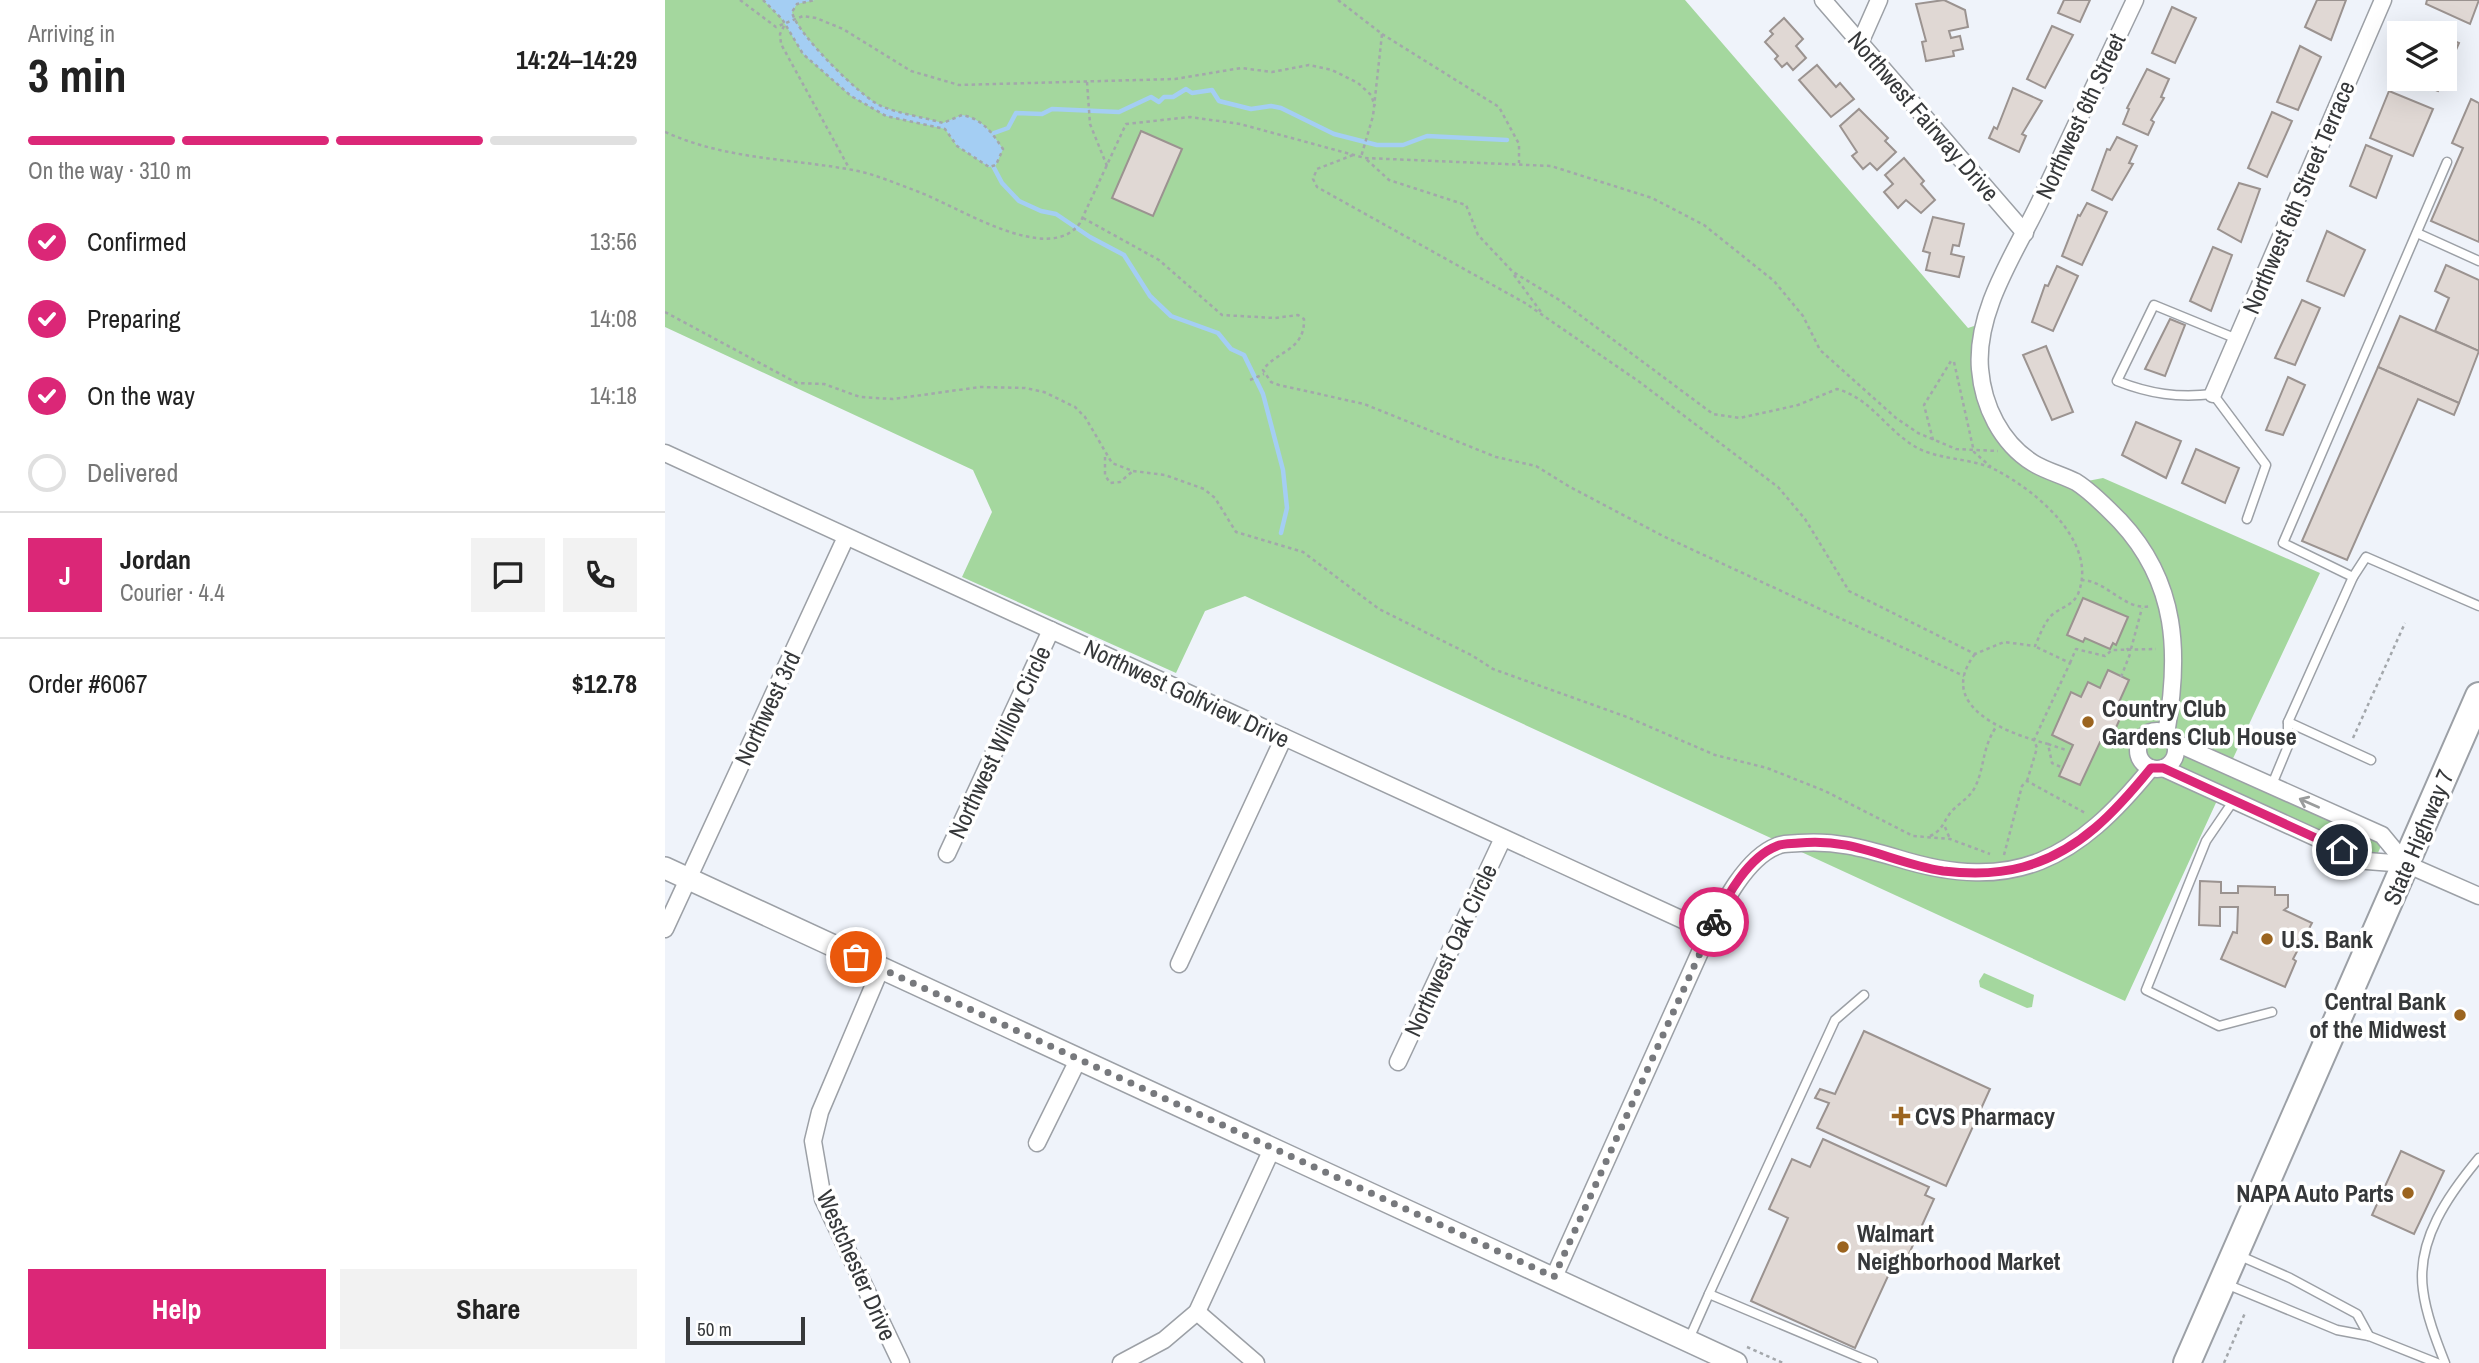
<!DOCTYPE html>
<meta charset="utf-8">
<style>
:root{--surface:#fff;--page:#f2f2f2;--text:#222;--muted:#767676;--line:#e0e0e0;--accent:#db2777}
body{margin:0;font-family:"Archivo Narrow",sans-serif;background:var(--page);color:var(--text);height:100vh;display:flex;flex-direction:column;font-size:26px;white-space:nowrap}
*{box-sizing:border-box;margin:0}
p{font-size:23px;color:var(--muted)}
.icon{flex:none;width:38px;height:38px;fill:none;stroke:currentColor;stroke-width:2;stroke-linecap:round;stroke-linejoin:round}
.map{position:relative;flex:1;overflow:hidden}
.panel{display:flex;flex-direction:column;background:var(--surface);width:665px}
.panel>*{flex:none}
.controls{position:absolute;left:1722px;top:21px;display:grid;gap:14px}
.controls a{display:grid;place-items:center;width:70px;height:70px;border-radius:0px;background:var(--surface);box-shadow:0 7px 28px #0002;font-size:35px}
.scale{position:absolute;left:21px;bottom:18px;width:119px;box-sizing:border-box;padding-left:7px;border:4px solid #36383a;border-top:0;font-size:19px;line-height:24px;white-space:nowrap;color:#36383a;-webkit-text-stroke:5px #fff;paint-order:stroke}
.pin{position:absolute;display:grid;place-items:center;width:60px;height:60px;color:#fff;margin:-30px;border:4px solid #fff;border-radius:50%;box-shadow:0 2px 7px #0007}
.courier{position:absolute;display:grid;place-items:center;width:70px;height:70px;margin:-35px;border:5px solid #db2777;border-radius:50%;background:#fff;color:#222;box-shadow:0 2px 9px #0007}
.headline em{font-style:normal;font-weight:700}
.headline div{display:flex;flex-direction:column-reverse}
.headline{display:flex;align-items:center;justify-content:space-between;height:119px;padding:0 28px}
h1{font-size:46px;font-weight:700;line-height:52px}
.bar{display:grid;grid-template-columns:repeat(4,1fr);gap:10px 7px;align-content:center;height:84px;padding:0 28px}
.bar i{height:9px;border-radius:5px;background:var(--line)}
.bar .on{background:var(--accent)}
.bar p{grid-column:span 4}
.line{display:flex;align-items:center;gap:18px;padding:0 28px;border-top:2px solid var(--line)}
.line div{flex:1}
.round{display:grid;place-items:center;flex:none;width:74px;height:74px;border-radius:0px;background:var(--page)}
ol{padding:0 28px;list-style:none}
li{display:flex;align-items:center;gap:21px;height:77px}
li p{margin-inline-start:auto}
li .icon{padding:7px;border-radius:50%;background:var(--accent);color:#fff;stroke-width:4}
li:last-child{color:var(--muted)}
li i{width:38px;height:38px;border:4px solid var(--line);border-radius:50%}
.button{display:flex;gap:14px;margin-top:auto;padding:14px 28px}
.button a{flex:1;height:80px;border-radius:0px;background:var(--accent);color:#fff;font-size:28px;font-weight:700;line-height:80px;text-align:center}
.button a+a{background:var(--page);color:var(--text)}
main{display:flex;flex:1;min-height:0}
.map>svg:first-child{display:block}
.green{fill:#a4d79e}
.water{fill:#a4cef3}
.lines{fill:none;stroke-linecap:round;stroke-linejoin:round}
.stream{stroke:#a4cef3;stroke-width:4.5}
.building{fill:#e0d8d4;stroke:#9b9390;stroke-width:2}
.service-casing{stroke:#9ca0a6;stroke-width:11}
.minor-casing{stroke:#9ca0a6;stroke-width:19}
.tertiary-casing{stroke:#9ca0a6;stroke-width:24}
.primary-casing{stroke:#9ca0a6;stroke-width:30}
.path{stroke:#a3a7ab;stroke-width:2.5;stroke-dasharray:3.5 3.5;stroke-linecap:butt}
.service{stroke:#fff;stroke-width:8}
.minor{stroke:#fff;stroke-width:16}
.tertiary{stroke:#fff;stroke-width:21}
.primary{stroke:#fff;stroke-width:26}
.oneway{stroke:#9a9c9c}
.done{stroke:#77797d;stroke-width:7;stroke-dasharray:0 12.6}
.route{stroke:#db2777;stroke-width:9}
.poi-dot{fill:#9b641f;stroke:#fff;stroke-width:2.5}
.labels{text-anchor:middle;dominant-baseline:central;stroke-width:7;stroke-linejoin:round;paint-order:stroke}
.street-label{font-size:24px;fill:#36383a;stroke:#fff}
.poi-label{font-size:24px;font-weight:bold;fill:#36383a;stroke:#fff;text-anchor:start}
</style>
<main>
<section class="panel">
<div class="headline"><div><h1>3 min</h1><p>Arriving in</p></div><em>14:24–14:29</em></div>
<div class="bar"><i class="on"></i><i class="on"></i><i class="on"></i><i></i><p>On the way · 310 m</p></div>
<ol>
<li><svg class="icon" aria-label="check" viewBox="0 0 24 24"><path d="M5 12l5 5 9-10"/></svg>Confirmed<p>13:56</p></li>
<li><svg class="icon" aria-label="check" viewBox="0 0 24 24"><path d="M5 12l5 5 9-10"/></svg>Preparing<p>14:08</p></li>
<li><svg class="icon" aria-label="check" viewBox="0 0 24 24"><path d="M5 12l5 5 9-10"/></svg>On the way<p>14:18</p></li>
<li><i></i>Delivered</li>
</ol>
<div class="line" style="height:126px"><b class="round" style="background:var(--accent);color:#fff">J</b><div><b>Jordan</b><p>Courier · 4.4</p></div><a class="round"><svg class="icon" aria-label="chat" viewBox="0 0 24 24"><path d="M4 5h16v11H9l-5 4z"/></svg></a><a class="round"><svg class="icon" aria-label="phone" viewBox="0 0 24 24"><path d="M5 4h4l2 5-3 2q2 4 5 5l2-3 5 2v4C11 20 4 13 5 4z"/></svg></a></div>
<div class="line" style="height:91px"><div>Order #6067</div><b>$12.78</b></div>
<div class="button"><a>Help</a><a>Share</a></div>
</section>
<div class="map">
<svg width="1814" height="1363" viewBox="0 0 1814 1363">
<rect width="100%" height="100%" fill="#eff3fa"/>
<!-- green -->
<g class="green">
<path d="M0,0h1020l283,328 18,-6 -6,47 23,68 74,46 26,-5 217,95 -91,194 159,63 -14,32 -154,-68 -95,207 -880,-405 -40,15 -29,62 -214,-96 30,-65 -19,-42 -308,-143z"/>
<path d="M1319,973l50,22 -2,12 -5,1 -47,-21 -1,-6z"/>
</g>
<!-- water -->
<path class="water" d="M98,0h52l-18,4 -5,8c4,21 70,86 89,94 19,8 42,11 62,17l19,-8c21,4 30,18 41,34l-7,16 -7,2 -32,-21 -12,-17 -59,-13 -35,-20 -48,-42 -21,-35z"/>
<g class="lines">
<!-- stream -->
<g class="stream">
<path d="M329,133l14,-5 8,-15 26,1 10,-5 67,3 32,-15 8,5 5,-5h9l13,-8 6,4 20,-3 7,11 32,8 20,-3 10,2 53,26 43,11h26l24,-9 80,4"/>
<path d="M328,166l9,17 17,18 22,10 15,3 34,23 34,18 26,41 21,20 47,17 13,16 13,6 19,39 20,76 4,38 -6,25"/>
</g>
</g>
<!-- building -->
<g class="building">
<path d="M1279,0l21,10 3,17 -19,4 2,7 9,-2 3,13 -10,2 1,5 -28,5 -4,-19 4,-1 -10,-37z"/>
<path d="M1399,0h26l-10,22 -22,-9z"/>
<path d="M1652,0h29l-15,40 -26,-13z"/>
<path d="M1762,0h52l-9,24 -44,-20z"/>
<path d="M1507,7l24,11 -21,45 -23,-10z"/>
<path d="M1119,18l19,21 -7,7 10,12 -13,12 -6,-7 -5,4 -7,-8 3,-3 -13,-14 8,-8 -3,-3z"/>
<path d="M1387,26l21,9 -28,53 -18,-9z"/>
<path d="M1780,37l14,6 -14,32z"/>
<path d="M1635,46l21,11 -23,53 -21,-8z"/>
<path d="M1152,65l19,22 4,-4 14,16 -23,18 -32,-37z"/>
<path d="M1482,69l22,10 -8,18 3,1 -13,22 3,2 -6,13 -25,-11 6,-15 -2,-1z"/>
<path d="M1742,79h36l-5,12z"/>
<path d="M1348,88l29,13 -20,33 4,2 -7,16 -30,-14 5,-11 3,2z"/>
<path d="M1724,91l44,18 -20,47 -43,-18z"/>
<path d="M1806,99l8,4v139l-48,-21 32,-73 -11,-5z"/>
<path d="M1194,109l29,29 -3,3 11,11 -19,18 -7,-7 -7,6 -11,-13 5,-4 -17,-26z"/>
<path d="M1607,112l20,9 -25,56 -19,-9z"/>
<path d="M476,131l41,18 -29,67 -41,-18z"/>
<path d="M1452,137l20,9 -8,17 4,1 -21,36 -20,-10 15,-41 3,1z"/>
<path d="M1701,145l26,11 -16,42 -26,-12z"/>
<path d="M1239,158l20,23 -3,3 14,16 -14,13 -15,-13 -8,8 -14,-16 9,-8 -8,-9z"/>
<path d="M1574,183l21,6 -19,53 -23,-13z"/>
<path d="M1422,203l20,9 -25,53 -20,-9 16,-41 2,1z"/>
<path d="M1268,217l31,7 -5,22 -6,-1 -2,9 13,3 -5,20 -33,-7 4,-17 -7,-2z"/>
<path d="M1662,231l38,19 -21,46 -37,-15z"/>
<path d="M1548,247l19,8 -21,56 -21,-10z"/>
<path d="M1781,265l33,15v71l-44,-20 14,-33 -14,-7z"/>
<path d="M1392,266l21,10 -25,55 -21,-9 13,-37 3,1z"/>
<path d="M1637,300l18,8 -25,57 -20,-7z"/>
<path d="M1735,316l79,35 -20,52 -81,-36z"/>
<path d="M1505,319l15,6 -20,51 -20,-7z"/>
<path d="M1381,346l27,66 -21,8 -29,-65z"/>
<path d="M1713,367l81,36 -5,12 -36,-16 -71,161 -45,-19z"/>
<path d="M1623,377l17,8 -22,50 -17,-5z"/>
<path d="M1471,422l45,19 -15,37 -44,-23z"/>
<path d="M1531,449l43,19 -14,35 -43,-20z"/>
<path d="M1418,598l45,19 -12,28 -3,-2 -3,6 -25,-11 -2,4 -16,-7z"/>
<path d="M1443,670l21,10 -14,31 7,3 -14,32 -8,-4 -20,43 -21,-9 14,-31 -21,-10 19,-43 10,5 7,-15 12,6z"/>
<path d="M1535,881l21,1v11h17v-7l37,1v8h13v12l-4,3 28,13 -19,36 3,2 -11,26 -64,-28 12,-27 4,1 1,-26h-18v19l-21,-1z"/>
<path d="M1199,1031l126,58 -44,97 -129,-58 12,-25 -14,-5 5,-9 15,5z"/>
<path d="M1158,1139l106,48 -4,8 9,4 -31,68 -9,-4 -39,85 -104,-47 37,-83 -19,-9 23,-50 18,8z"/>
<path d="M1736,1151l43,20 -30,63 -42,-19z"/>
</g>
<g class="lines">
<defs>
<g id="service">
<path d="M1752,233l62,28"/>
<path d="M1572,339l-83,-34 -37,76c33,13 61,17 96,13l53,71 -19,54"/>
<path d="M1688,577l-70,-34 164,-381"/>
<path d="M1623,722l83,38"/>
<path d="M1606,787l17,-41v-24l65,-145 13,-20 113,49"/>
<path d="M1569,800l-28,41 -60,149 73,36 53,-14"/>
<path d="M1573,1255l52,23 67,36 12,22"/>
<path d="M1561,1284l111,46 32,6 68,27"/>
<path d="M1044,1294l126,-274 29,-25"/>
<path d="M1024,1339l20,-45 164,69"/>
<path d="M1780,1363c-9,-23 -19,-49 -22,-73 -7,-50 26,-96 56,-132"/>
</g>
<g id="minor">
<path d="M1158,0l202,233"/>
<path d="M1470,0c-31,66 -62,131 -93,197 -24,52 -67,112 -62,172 3,37 21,74 53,94 13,8 29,12 43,19 16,10 31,26 44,39 58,62 60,133 46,213"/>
<path d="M1195,43l19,-43"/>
<path d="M1548,394l170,-394"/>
<path d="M0,453l1044,479"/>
<circle cx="1492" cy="750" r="19"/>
<path d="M1509,742l208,93 24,29"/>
<path d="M1498,768l204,93 39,3 73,32"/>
<path d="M282,854l104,-224"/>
<path d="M0,929l181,-392"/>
<path d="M514,964l105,-227"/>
<path d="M216,968l-61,144 -7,29 10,58 78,164"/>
<path d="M733,1062l105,-224"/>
<path d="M372,1143l41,-83"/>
<path d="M889,1277l155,-345c14,-28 37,-74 68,-86 6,-3 15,-2 22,-3 35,-3 64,5 98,15 118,37 180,1 254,-90"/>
<path d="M532,1312l59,51"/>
<path d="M456,1363l43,-23 33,-28 75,-163"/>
</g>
<path id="tertiary" d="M0,868l1071,495"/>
<path id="primary" d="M1522,1363l292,-667"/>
</defs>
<!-- service casing -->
<use href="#service" class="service-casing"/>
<!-- minor casing -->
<use href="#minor" class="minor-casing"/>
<!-- tertiary casing -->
<use href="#tertiary" class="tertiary-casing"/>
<!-- primary casing -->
<use href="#primary" class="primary-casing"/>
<!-- path -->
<g class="path">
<path d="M75,0l36,27 27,-11 13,2 27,11 68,42 48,14 216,-6 66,-11 31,4 37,-7 23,5 26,13 13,12 4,11"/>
<path d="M98,0l19,19 21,35 48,42 35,20 59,13 12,17 32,21 7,-2 7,-16c-11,-16 -20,-30 -41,-34l-19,8c-20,-6 -43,-9 -62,-17 -19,-8 -85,-73 -89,-94l5,-8 18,-4"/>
<path d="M673,0l44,34 -9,82 -12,41"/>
<path d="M119,26l-4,8 1,10 68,124"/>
<path d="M717,34l117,73 20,37v19"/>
<path d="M422,82l3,42 17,42"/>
<path d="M0,132c63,28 122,26 188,38 22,4 44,14 66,22 38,14 130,75 161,31l46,-99 64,-7 50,7 125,34 186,8 101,32 52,27 70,56 29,35 17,34 76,68 22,15 38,16 42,2"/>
<path d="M688,155l-36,14 -4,10 4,8 208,116 116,80 137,104 27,32 44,72 126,63 29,-12 31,4c5,-11 9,-24 18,-32 9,-7 20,-9 25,-20 21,-52 -42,-103 -82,-124 -21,-11 -50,-10 -72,-19 -34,-14 -50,-52 -87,-62l-39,16 -58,13 -27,-4 -152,-113 -48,-29 -35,-37 -12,-30 -77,-25 -24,-22"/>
<path d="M418,218l76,42 63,55 53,3 23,-3 6,4c1,32 -28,32 -41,51l8,12 8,3 85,19 132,53 40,9 34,21 93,49 301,140"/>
<path d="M849,275l27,37"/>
<path d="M0,312l132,71 27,1 36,13 33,2 87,-12 45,1 19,4 31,15 10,10 27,46 21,8 32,4 39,14 11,9 21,34 67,20 76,57 94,47 20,13 134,48 88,38 52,13 58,23 88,45 37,3 40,15"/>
<path d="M585,380l14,-6"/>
<path d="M1268,440l-9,-35 27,-44 3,1 20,90 17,15"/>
<path d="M440,457v18l5,8 10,-1 13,-11"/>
<path d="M1416,580c26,0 44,32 70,26"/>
<path d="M1466,649l11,-41"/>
<path d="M1310,654c-41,53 34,80 73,90l4,19 11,5"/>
<path d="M1405,663l6,-14 29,7 7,-6 44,-1"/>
<path d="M1456,677l9,-23 -3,-6"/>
<path d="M1450,730l15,6"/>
<path d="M1688,738l52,-115"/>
<path d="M1383,744l18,6"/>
<path d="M1362,781l10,-33 -3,-8 36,-77 -34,-16"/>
<path d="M1280,827l5,12"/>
<path d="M1265,836c13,-6 13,-14 21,-24 7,-8 18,-14 23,-23 11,-20 7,-39 22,-62"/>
<path d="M1339,855l18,-69 5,-5 60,33"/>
<path d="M1082,1347l36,16"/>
<path d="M1559,1363l21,-50"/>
</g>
<!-- service -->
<use href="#service" class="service"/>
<!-- minor -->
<use href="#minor" class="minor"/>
<!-- tertiary -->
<use href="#tertiary" class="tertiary"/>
<!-- primary -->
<use href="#primary" class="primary"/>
</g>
<!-- one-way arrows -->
<defs><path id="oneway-shaft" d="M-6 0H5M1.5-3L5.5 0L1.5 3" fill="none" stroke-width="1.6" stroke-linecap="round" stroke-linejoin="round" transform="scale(1.75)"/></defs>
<use class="oneway" href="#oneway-shaft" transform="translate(1644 803) rotate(-156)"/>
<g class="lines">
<!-- done -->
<path class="done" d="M191,957l698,320 160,-355"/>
<!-- route -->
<path class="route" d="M1049,922c13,-26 34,-65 63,-76 6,-3 15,-2 22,-3 55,-6 92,20 144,28 26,3 55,3 80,-4 56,-15 93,-56 128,-99h12l179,82"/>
</g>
<!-- markers -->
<g class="poi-dot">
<circle cx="1423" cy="722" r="7"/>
<circle cx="1602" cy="939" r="7"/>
<circle cx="1795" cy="1015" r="7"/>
<path d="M1232.5 1105.5h7v7h7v7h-7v7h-7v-7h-7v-7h7z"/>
<circle cx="1743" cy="1193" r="7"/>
<circle cx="1178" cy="1247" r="7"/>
</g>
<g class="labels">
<!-- street labels -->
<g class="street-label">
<text transform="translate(1259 116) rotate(49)">Northwest Fairway Drive</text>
<text transform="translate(1415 116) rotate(-65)">Northwest 6th Street</text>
<text transform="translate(1633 197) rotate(-67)">Northwest 6th Street Terrace</text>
<text transform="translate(522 693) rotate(25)">Northwest Golfview Drive</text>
<text transform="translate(102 708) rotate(-65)">Northwest 3rd</text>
<text transform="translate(334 742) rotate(-65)">Northwest Willow Circle</text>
<text transform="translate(1753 837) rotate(-67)">State Highway 7</text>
<text transform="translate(785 950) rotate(-65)">Northwest Oak Circle</text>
<text transform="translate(192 1265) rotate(66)">Westchester Drive</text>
</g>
<!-- poi labels -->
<g class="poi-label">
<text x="1437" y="708">Country Club<tspan x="1437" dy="28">Gardens Club House</tspan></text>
<text x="1616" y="939">U.S. Bank</text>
<text x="1781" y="1001" text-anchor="end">Central Bank<tspan x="1781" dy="28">of the Midwest</tspan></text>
<text x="1250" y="1116">CVS Pharmacy</text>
<text x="1729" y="1193" text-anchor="end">NAPA Auto Parts</text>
<text x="1192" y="1233">Walmart<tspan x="1192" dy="28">Neighborhood Market</tspan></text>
</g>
</g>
</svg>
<div class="controls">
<a><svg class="icon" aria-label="layers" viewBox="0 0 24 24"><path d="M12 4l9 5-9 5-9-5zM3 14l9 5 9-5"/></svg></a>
</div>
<div class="scale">50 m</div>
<div class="pin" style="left:191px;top:957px;background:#ea580c"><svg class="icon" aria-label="bag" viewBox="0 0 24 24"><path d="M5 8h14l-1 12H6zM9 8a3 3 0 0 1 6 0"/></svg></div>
<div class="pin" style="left:1677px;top:850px;background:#1f2937"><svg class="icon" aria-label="home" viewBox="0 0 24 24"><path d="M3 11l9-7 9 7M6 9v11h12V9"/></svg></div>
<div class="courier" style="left:1049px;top:922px"><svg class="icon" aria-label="bike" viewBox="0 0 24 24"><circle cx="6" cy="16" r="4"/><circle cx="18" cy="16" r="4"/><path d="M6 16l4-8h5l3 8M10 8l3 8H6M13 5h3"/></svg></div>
</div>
</main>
